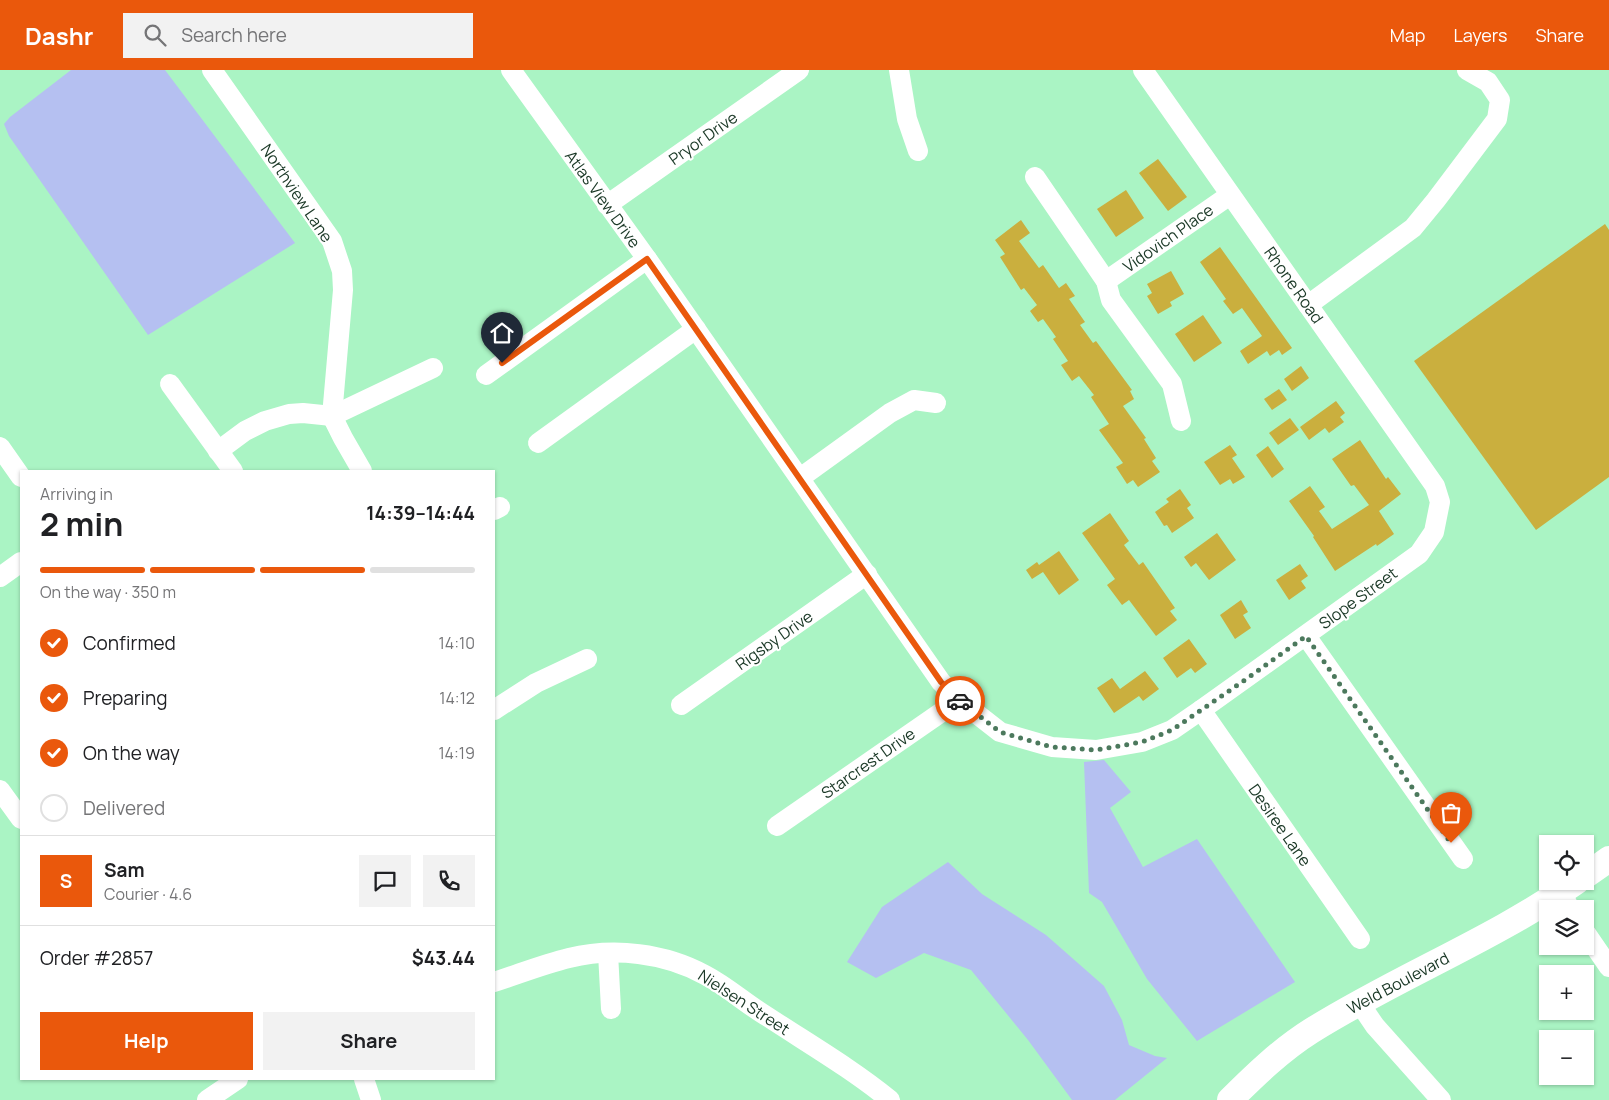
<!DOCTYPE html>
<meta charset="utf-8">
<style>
:root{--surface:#fff;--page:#f2f2f2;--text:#202124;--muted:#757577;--line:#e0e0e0;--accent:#ea580c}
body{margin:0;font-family:Manrope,sans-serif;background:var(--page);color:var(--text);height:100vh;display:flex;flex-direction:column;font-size:19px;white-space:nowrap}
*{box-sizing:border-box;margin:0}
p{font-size:16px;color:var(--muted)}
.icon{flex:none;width:28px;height:28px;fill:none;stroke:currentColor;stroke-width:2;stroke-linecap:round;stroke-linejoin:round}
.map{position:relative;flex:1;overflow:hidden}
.details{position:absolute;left:20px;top:400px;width:475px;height:610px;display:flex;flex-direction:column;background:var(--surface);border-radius:0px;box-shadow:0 1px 4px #0004}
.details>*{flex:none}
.fabs{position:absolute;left:1539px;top:765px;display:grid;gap:10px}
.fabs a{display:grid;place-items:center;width:55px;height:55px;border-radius:0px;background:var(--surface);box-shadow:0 1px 4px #0004;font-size:25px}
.pin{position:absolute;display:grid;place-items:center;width:42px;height:42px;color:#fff;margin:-51px -21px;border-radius:50% 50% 50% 0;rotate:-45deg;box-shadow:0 0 5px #0007}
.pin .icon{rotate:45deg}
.courier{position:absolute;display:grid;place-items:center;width:50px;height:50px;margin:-25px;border:4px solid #ea580c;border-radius:50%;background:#fff;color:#222;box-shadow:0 1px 6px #0007}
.head em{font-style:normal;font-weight:700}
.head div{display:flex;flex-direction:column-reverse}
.head{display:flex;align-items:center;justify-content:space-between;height:85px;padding:0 20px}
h1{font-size:32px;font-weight:700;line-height:38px}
.bar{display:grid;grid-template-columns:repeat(4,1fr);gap:8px 5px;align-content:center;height:60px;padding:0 20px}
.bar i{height:6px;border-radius:4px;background:var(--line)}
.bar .active{background:var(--accent)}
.bar p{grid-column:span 4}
.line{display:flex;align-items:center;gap:12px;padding:0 20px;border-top:1px solid var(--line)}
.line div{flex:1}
.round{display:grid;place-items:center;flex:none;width:52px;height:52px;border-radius:0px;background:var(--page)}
ol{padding:0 20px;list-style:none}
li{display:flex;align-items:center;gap:15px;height:55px}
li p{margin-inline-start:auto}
li .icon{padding:5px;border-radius:50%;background:var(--accent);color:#fff;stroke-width:4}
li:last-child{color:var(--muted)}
li i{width:28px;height:28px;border:2px solid var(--line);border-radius:50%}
.button{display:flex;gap:10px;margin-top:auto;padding:10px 20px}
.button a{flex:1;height:58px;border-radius:0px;background:var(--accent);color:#fff;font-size:20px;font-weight:700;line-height:58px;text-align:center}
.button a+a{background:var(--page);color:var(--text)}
header{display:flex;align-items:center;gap:30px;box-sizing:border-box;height:70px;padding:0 25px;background:var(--accent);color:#fff}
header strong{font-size:24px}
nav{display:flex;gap:28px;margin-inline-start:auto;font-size:18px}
.search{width:350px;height:45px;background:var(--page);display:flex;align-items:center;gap:12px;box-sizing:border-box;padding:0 18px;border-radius:0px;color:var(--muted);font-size:19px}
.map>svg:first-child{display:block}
.green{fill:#b5c0f1}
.building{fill:#caaf3e}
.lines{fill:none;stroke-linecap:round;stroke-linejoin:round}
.minor{stroke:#fff;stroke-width:20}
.major{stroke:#fff;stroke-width:26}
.done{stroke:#4c795d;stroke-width:5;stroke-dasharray:0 9}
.route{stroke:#ea580c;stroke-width:6}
.labels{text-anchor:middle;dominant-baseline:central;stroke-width:4;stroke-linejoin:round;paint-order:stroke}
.street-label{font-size:16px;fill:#193725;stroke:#fff}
</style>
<header>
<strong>Dashr</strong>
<div class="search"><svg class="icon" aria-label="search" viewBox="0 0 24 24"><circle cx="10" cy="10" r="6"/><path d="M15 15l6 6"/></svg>Search here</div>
<nav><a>Map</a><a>Layers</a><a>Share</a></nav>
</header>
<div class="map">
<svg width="1609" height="1030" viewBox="0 0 1609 1030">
<rect width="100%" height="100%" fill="#aaf4c4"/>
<!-- green -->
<g class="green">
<path d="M71,0h94l130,173 -147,92 -139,-199 -5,-12 6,-7z"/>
<path d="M1104,690l27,32 -21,16 33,59 54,-28 98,143 -98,59 -50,-62 -45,-77 -13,-9 -5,-131z"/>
<path d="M948,792l34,32 64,41 58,51 18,34 7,25 26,11 12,2 -52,42h-43l-44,-60 -57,-70 -47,-17 -48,25 -29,-16 35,-55z"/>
</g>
<!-- building -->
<g class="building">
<path d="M1158,89l29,38 -19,14 -29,-38z"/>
<path d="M1126,120l18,28 -28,19 -19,-28z"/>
<path d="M1021,150l9,13 -11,8 20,27 4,-3 16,23 7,-5 9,13 -6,3 16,23 -5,3 13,18 3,-2 36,49 -2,1 4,8 -11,7 23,32 -2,1 12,19 -4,3 8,11 -22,15 -5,-7 -6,4 -11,-17 7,-4 -24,-33 10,-6 -18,-27 3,-2 -15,-19 -7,5 -11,-16 7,-4 -15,-22 3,-2 -13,-18 -5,3 -8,-11 7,-6 -13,-17 -3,2 -21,-33 5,-3 -10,-14z"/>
<path d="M1605,154l4,6v247l-73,53 -122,-169z"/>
<path d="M1220,177l72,101 -10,7 -3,-5 -9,6 -3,-5 -19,13 -8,-13 22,-15 -20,-28 -9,6 -10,-13 3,-2 -26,-37z"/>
<path d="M1171,201l13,23 -14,8 2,4 -14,8 -11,-18 5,-3 -5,-9z"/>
<path d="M1203,245l19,28 -28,19 -19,-28z"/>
<path d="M1301,296l8,12 -17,13 -8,-12z"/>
<path d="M1279,319l8,11 -15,10 -8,-11z"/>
<path d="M1336,331l9,12 -5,4 4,5 -15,11 -4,-5 -16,12 -9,-13z"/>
<path d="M1290,348l9,12 -21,15 -9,-12z"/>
<path d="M1360,370l26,39 2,-2 13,17 -22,17 15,23 -17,12 -1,-2 -41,27 -22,-34 1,-1 -25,-35 21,-15 15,21 -6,4 13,18 37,-24 -15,-20 -3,1 -19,-27z"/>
<path d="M1230,375l7,10 -5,3 13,19 -12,7 -3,-5 -10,6 -16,-23z"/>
<path d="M1268,376l16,23 -12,9 -16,-23z"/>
<path d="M1180,419l11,16 -4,3 7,10 -22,15 -5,-8 -3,1 -9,-14 14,-10 -3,-3z"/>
<path d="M1110,443l19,28 -5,4 15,20 4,-3 32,46 -5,3 7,9 -21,16 -27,-36 -7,5 -15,-20 8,-6 -33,-46z"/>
<path d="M1217,463l19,27 -27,20 -13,-17 -5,4 -7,-10z"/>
<path d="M1059,481l20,29 -20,15 -16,-23 -11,7 -6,-9 11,-8 2,3z"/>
<path d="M1300,494l8,12 -7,5 5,7 -17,12 -13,-20z"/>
<path d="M1241,530l7,12 -5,3 8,13 -16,11 -15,-24z"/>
<path d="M1189,569l18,25 -12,9 -4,-5 -14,10 -14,-20z"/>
<path d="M1145,601l14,18 -16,12 -4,-5 -25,17 -17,-25 15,-10 8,11z"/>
</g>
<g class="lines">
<!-- minor -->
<g class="minor">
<path d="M212,0l120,171 10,30 1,19 -11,126 11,22 19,33"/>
<path d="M511,0l136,189 294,423 18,18 41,32 52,15 44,3 46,-8 30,-12 29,-20 218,-156 15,-22 6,-30 -5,-16 -292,-416"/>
<path d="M899,0l8,49 11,32"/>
<path d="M1035,107l71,104 5,19 61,84 9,37"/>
<path d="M607,135l192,-135"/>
<path d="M1106,211l124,-86"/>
<path d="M1308,235l105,-77 23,-28 61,-81 3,-19 -12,-18 -21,-12"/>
<path d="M486,305l161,-116"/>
<path d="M170,314l63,87"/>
<path d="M538,373l158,-114"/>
<path d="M0,377l21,30"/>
<path d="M218,381l27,-20 20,-10 24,-7 14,-1 29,3 101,-48"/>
<path d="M800,408l90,-65 24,-13 22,3"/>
<path d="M494,440l6,-3"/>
<path d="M0,507l21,-15"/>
<path d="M1306,566l157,223"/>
<path d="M681,635l186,-131"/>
<path d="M494,640l42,-27 51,-24"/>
<path d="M1201,640l159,229"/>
<path d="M0,720l21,29"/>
<path d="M777,756l182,-126"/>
<path d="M1561,822l9,17"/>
<path d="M1585,862l24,35"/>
<path d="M608,883l3,56"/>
<path d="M494,912c25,-8 50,-18 75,-24 45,-11 96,-5 136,17 23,12 41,29 63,42 41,27 84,52 122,83"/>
<path d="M1360,934l15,22 66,74"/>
<path d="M364,1009l7,21"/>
<path d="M207,1030l31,-21"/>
</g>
<!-- major -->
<g class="major">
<path d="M1585,806l24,-17"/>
<path d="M1230,1030c25,-25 51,-50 81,-69 86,-54 182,-91 266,-150"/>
</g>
</g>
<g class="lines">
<!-- done -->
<path class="done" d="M960,631l40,31 52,15 44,3 46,-8 30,-12 70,-48 64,-46 145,207"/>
<!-- route -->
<path class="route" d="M502,293l145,-104 294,423 19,19"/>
</g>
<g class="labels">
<!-- street labels -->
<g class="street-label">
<text transform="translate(703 68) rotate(-35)">Pryor Drive</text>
<text transform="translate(297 123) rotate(56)">Northview Lane</text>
<text transform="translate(603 129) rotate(54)">Atlas View Drive</text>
<text transform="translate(1168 168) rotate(-35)">Vidovich Place</text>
<text transform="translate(1294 215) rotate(55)">Rhone Road</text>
<text transform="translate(1358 528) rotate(-36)">Slope Street</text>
<text transform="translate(774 570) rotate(-35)">Rigsby Drive</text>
<text transform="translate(868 693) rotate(-35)">Starcrest Drive</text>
<text transform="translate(1280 755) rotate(55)">Desiree Lane</text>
<text transform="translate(1398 913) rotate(-28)">Weld Boulevard</text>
<text transform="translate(744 932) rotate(33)">Nielsen Street</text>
</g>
</g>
</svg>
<div class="fabs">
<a><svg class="icon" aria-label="locate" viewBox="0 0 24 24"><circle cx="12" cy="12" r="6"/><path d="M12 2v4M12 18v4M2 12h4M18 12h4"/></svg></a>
<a><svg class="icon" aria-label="layers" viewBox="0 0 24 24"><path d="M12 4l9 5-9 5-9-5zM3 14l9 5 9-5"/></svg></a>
<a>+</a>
<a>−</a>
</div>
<div class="pin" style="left:1451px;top:773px;background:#ea580c"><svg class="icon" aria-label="bag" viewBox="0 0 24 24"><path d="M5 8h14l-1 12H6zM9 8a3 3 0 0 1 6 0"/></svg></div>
<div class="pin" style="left:502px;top:293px;background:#1f2937"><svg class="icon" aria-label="home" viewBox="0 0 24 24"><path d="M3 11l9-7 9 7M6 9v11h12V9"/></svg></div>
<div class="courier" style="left:960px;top:631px"><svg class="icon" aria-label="car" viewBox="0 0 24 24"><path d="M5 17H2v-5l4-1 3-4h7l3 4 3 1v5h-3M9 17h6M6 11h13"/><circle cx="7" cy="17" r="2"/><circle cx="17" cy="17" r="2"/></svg></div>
<section class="details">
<div class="head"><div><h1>2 min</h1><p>Arriving in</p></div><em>14:39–14:44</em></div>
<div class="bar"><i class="active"></i><i class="active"></i><i class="active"></i><i></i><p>On the way · 350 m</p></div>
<ol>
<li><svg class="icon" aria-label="check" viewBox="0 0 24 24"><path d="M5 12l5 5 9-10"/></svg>Confirmed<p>14:10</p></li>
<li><svg class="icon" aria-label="check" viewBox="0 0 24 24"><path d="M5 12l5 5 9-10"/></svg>Preparing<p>14:12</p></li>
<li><svg class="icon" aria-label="check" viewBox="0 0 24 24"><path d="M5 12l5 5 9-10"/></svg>On the way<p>14:19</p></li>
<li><i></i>Delivered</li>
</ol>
<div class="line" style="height:90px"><b class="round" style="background:var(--accent);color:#fff">S</b><div><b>Sam</b><p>Courier · 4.6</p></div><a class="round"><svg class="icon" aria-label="chat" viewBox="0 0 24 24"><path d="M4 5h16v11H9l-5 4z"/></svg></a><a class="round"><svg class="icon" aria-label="phone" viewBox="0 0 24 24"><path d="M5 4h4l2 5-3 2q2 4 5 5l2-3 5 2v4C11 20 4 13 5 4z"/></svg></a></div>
<div class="line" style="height:65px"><div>Order #2857</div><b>$43.44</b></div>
<div class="button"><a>Help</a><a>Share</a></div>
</section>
</div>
